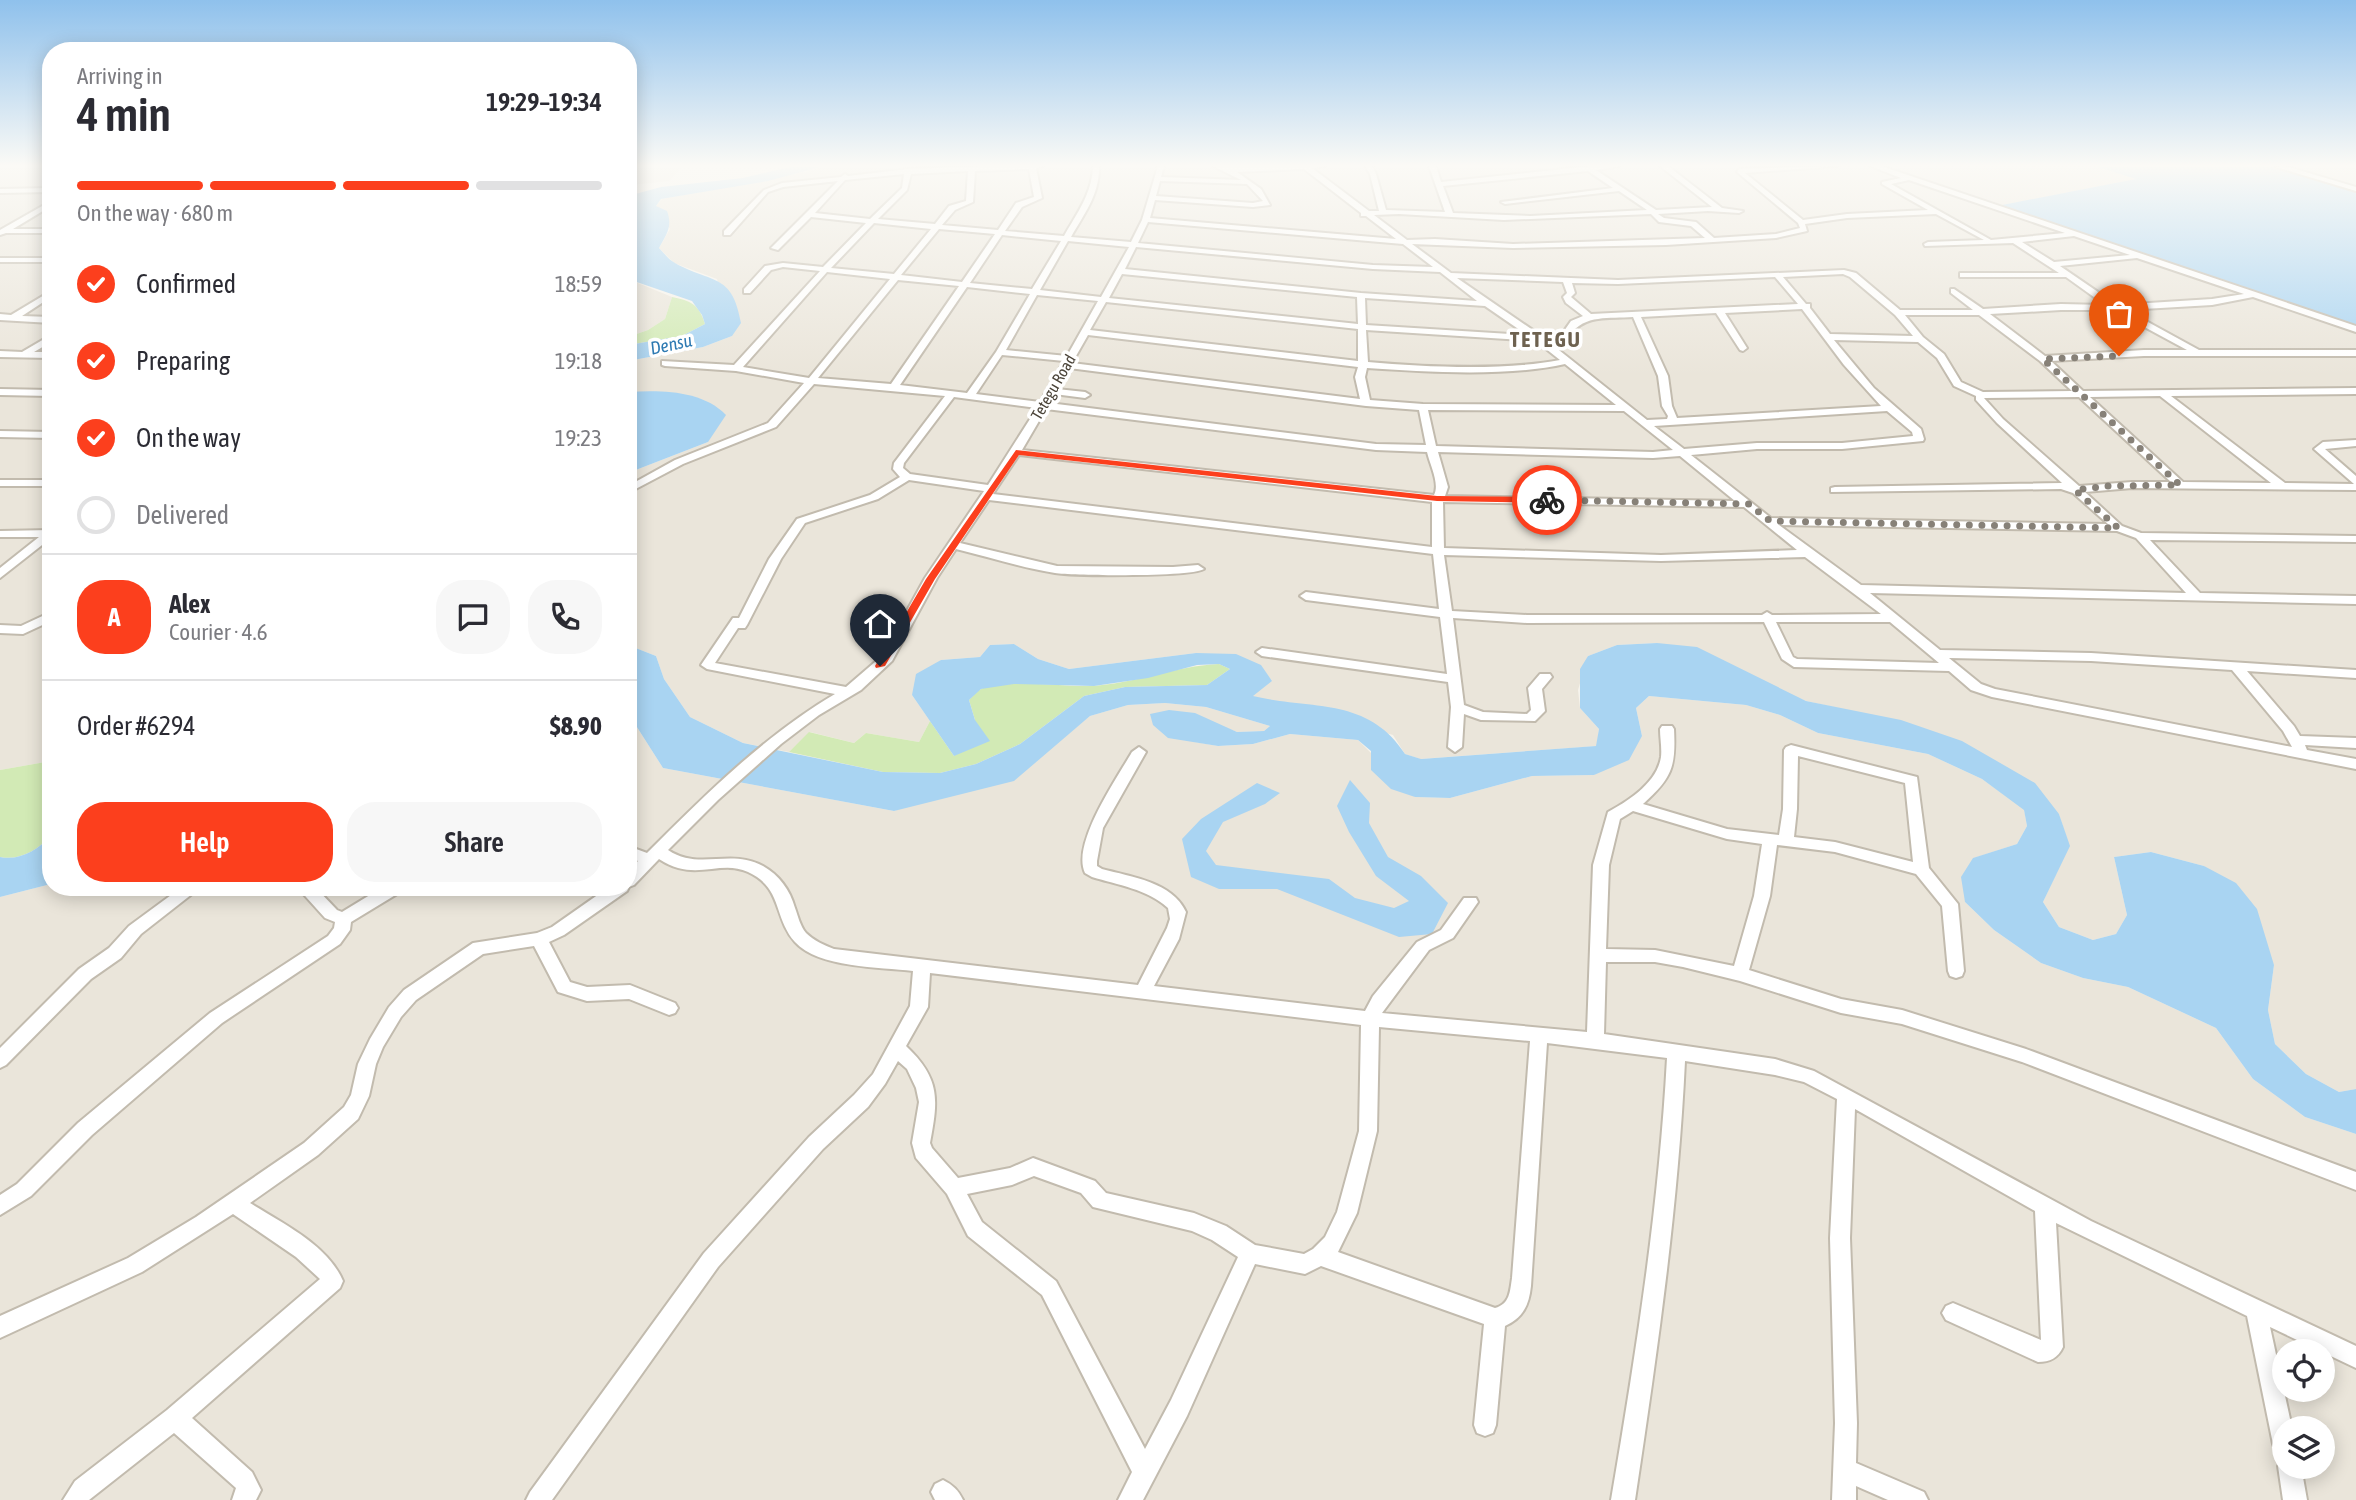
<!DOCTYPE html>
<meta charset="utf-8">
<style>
:root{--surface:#fff;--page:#f7f7f7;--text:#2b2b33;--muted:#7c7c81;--line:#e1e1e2;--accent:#fc3f1d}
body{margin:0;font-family:"Asap Condensed",sans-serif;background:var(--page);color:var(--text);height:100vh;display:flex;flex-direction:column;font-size:26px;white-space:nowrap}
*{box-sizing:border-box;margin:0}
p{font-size:23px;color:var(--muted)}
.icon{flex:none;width:38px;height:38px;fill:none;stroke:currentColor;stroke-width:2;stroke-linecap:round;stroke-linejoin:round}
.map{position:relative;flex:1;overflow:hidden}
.details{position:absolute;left:42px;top:42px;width:595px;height:854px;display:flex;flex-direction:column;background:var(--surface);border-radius:28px;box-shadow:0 4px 18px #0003}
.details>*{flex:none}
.fabs{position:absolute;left:2272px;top:1339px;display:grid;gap:14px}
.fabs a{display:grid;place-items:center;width:63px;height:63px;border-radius:50%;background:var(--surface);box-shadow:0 4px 18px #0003;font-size:35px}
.pin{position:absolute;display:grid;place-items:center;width:60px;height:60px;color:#fff;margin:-72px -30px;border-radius:50% 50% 50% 0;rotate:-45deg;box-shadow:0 0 7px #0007}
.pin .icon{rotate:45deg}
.courier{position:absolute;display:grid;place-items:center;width:70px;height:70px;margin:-35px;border:5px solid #fc3f1d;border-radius:50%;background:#fff;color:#222;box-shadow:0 2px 9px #0007}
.head em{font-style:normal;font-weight:600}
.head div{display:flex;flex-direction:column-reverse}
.head{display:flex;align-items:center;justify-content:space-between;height:119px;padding:0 35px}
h1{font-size:46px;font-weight:600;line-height:52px}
.bar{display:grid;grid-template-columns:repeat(4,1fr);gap:10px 7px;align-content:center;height:84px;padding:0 35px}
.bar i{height:9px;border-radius:5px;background:var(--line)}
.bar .active{background:var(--accent)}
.bar p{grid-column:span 4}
.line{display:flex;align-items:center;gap:18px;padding:0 35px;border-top:2px solid var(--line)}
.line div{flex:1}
.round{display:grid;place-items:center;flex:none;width:74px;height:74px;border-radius:28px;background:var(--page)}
ol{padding:0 35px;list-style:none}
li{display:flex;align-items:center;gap:21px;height:77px}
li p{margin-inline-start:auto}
li .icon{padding:7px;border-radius:50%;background:var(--accent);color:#fff;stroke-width:4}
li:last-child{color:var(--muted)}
li i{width:38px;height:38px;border:4px solid var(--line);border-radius:50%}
.action{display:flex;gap:14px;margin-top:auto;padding:14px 35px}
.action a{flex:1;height:80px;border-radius:28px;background:var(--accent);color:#fff;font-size:28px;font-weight:600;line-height:80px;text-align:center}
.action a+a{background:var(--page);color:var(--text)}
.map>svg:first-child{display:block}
.residential{fill:#eae5da;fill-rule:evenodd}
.green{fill:#d2eab5}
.water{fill:#a9d4f2}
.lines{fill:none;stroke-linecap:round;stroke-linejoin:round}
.minor-casing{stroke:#c2bbae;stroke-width:4}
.minor{fill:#fff;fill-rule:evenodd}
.route{fill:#fc3f1d}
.done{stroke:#878178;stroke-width:7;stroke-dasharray:0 12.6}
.labels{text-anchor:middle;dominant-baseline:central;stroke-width:7;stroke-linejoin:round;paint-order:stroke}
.far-street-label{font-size:16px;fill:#4b4439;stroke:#fff}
.far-water-label{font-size:18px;font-style:italic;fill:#2e7ab2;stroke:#fff}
.far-district-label{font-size:21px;font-weight:bold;letter-spacing:2px;fill:#6e6250;stroke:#fff}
</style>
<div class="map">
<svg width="2356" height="1500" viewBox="0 0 2356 1500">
<rect width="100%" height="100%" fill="#f6f3ec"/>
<!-- residential -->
<g class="residential">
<path d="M2098,166l40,13 -144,28 362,124v758l-17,3 -33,-18 -31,-30 -7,-34 6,-45 -70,-99 -53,-14 -37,5 13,58 -11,19 -23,6 -34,-13 -16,-25 26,-56 -10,-32 -207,-103 -46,-10 -149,-58 -40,2 -29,11 -10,34 2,18 19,21 -2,17 -177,13 -15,-5 -12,-19 -141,-39 20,-16 -76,-27 -127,16 -31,-10 -24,-15 -24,1 -10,12 -39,3 -29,35 18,26 -11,21 -53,-9 -12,10 -44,-11 -21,20 -46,-9 -53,-26 -26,-38 -8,-23 -28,-11v-172l80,-31 -42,-50h-38v-31l75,-14 29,-11 -15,-57 -43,-16 -15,-15 11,-19 -14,-23 6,-7 149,-28 9,-4z"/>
<path d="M0,167h51v594l-51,9z"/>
<path d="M628,167v-1l54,1 -13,14 -37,4 -4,3z"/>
<path d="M2279,167h77v22z"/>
<path d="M628,279l44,18 -7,22 -17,11 -20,7z"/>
<path d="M1649,696l97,9 34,10 38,18 110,21 54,25 42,30 3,17 -10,18 -43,14 -9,44 29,28 47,33 42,15 45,9 88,41 37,51 52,38 51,17v366h-2356v-603l51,-13v3h577v-174l35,55 231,43 146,-54 50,-41 38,-11 37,-2 41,4 64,19 -6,5 -27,1 -21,-8 -21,18 23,4 35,-2 37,-10 68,6 57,57 35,1 82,-22 62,-1 48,-39 -6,-28zM2284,1351h38v39h-38zM2284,1428h38v38h-38z"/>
</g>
<!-- green -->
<g class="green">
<path d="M672,297c19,4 27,7 33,27l-23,12 -54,9v-8l20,-7 17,-11z"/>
<path d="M1219,664l11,5 -23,16 -82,2 -41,9 -64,48 -44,20 -36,9 -57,-1 -94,-20 20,-20 45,11 12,-10 53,9 11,-21 24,35 21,-36 -6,-20c3,-3 8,-9 12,-11 24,-11 80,-2 109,-3 44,-2 85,-20 129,-22z"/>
<path d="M51,761v75c-14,14 -31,25 -51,21v-87z"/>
</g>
<!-- water -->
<g class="water">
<path d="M790,167h30l-52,14 -107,18 -5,7 11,5c6,16 -1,24 -8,37 5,5 10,12 16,15 37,21 57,9 66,60l-9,13 -29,11 -75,14v-16l54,-9 23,-12 -3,-9 -10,-14 -64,-22v-83l33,-9 82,-9z"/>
<path d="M2098,167h181l77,22v142l-364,-124 144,-28z"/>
<path d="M628,392c33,-2 74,-2 98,23l-18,27 -80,31z"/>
<path d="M1657,643l40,4 109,54 95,19 61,21 73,42 24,31 11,32 -27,56 16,25 34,13 23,-6 11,-19 -13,-58 37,-5 53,14 32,17 21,26 17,56 -6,45 7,34 31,30 33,18 17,-3v45l-51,-17 -52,-38 -37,-51 -88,-41 -45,-9 -42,-15 -47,-33 -29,-28 -4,-25 12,-19 44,-14 10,-18 -3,-16 -42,-31 -54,-25 -110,-21 -38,-18 -34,-10 -97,-9 -13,12 6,28 -13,24 -35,15 -62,1 -82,22 -35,-1 -24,-8 -20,-19v-19l-13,-11 -68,-6 -37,10 -35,2 -50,-8 -15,-13 -3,-11 19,-4 26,3 42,19 27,-1 6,-5 -64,-19 -41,-4 -37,2 -38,11 -76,65 -120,30 -231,-43 -35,-55v-68l28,11 8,23 26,38 53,26 140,29 57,1 36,-9 44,-20 64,-48 41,-9 82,-2 23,-16 -11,-5 -22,1 -49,13 -54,8 -80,-2 -33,5 -12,11 6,20 15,21 -36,15 -42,-61 4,-21 25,-14 39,-3 10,-12 24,-1 24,15 31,10 127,-16 40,1 25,11 11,16 -19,15c57,14 115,0 152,58l16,5 175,-13 3,-17 -19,-21v-39l8,-13 29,-11z"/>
<path d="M1350,780l20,23 -1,20 19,34 33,19 27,27 -16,31 -33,3 -122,-48h-58l-28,-12 -9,-38 19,-20 56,-36 23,10 -15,11 -42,18 -17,29 10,14 113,14 26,19 39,10 15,-7 -33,-25 -27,-44 -12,-26z"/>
<path d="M51,836v48l-51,13v-40c20,4 37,-7 51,-21z"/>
</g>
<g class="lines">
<defs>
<g id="minor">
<path d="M987,166h56l-7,2 6,30 -20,9 -17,24 59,5c13,-23 28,-42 29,-70h6c1,28 -15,48 -28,71l60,5 11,-22 16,-54h6l-3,11 80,3 -28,-14h113l-14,2 57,43h10l-9,-37 -5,-8h7l4,8 10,36 59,2 -16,-46h7l5,16 151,-16h28l-24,4 60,40 56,-3 -52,-41h8l54,42 21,3 -4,2 -31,-2 -50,3 6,4 32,4 18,16 62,-4 24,-6 -2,-5 -61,-51 2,-3 98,-3 -92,7 58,47 44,-6 81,-4 -46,-26v-2l19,-4 -31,-12h11l475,160v6l-103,-35 -41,8 -86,5 73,40h157v6h-212l-93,5 32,30 273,-3v6l-185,2 114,87 69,1 -40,-35 9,-7 33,-2v6l-31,3 31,27v14l-224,-2 -47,4 37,34 19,7 215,3v6l-206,-2 50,53 156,3v8l-486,-11 70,57 151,3 265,17v8l-109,-7 47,55 6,10 56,2v10l-51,-3 2,5 49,9v10l-364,-72 -21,-7 -22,-19 -155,-4 -12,-8 -18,-37 -237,1 -74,-5 11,87 19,7 44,2 4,-4 -3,-22 12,-14h10l2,3 -10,12 3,22 -10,10 -54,-1 -17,-6 -2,33 -7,5 -7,-5 3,-40 -3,-25 -186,-26 -6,-4 6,-4 185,26 -7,-57 -134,-17 -6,-4 6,-4 133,17 -6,-55 -444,-54 -29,43 97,23 116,1 25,-2 6,4c-11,8 -129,7 -149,4 -33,-5 -66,-16 -99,-24l-19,29 -45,83 -31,29 -42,25 -38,29 -63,56 -50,50c31,21 62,-2 95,16 16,9 27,24 32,42 3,8 5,18 11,25 8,8 18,12 28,16l304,36 29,-57 3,-9 -2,-11c-21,-19 -50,-23 -76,-31l-7,-4c-14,-29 32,-95 47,-121l7,-5 7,5 -43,76 -6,33v5l5,3c30,8 70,13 84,43l-7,27 -25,47 211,25 8,-15 44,-54 24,-12 23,-32h12l2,4 -25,36 -24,12 -47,63 205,19 6,-167 15,-53c20,-11 49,-29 53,-55 1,-9 -1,-19 -1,-28l2,-3h10l2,3c2,38 -2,49 -31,75l84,25 52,6 4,-26 1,-59 2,-3 5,-2 126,32 12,91 29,36 6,67 -2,5 -6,2 -6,-2 -2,-5 -6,-65 -26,-32 -81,-22 -58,-7 -7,51 -21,74 92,29 61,11 124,39 330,123v18l-334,-128 -120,-38 -61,-11 -101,-32 -57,-14 -28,-5h-49l-2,72 171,25 39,12 277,150 265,125v22l-86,-41 22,101h-8v27l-8,-3 -3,-8 -26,-128 -191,-93 7,124c-5,11 -13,15 -25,15l-92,-42 -4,-7 4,-7 7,-3 88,37 -6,-129 -180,-102 -5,129 7,185 -1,40 68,29 4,8h-40l-32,-14v14h-24l3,-77 -5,-185 7,-139 -33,-17 -29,-7 -90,-14c-7,148 -28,293 -50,439h-24c25,-147 48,-293 56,-442l-120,-15 -16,243c-2,19 -8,32 -26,40l-9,99 -3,8 -8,3 -8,-3 -3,-8 10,-101 -163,-58 -16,8 -50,-10 -68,152 -44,84h-25l14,-28 -90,-177 -74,-59 -21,-42 -31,-36 -4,-15 7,-41 -3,-14 -9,-19 -9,-8 -13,23 -17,23 -45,42 -105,118 -166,233h-26l4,-8 174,-239 105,-116 45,-42 19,-21 37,-68 3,-35c-33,-4 -95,-3 -118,-29 -22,-25 -12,-54 -47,-70 -29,-13 -53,11 -89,-13l-25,26 -5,2 -2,4 -63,44 -15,7 21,40 17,5 43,-2 45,18 3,5 -3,5 -6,2 -40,-16 -42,2 -29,-9 -24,-46 -51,8 -67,46 -15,17 -18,30 -7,17 -7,32 -11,23 -40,36 -68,48c32,20 78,42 93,78l-3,7 -148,130 60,54 9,18 -5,10h-24l4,-12 -62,-55 -85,67h-26l12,-19 92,-71 153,-131 -24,-22 -63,-43 -91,58 -142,66v-22l128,-58 68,-41 108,-74 40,-36 7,-12 7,-31 12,-25 19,-32 15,-17 69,-47 64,-10 15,-6 57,-40h19v-16l10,-10 -10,-4v-11l19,7c58,-58 117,-117 188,-159l-128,-25 -6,-4 32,-47h6l30,-59 28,-40 73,-24 30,-18 -7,-8 1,-6 51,-67 -131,-12 -38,43 -93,37 -55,29v-7l47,-26 93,-37 36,-40 -68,-12 -71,-5 -3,-1v-4l72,4 86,-94 -37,-4 -12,3 -21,23h-6v-4l21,-23 18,-3 40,4 43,-44 -55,-6 -33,33 -7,-2 67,-67 -55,6 -15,5 -38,43h-6v-4l40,-41 18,-7 59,-6 4,-3 3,2 60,-7zM1029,169l5,28 -18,6 -18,27 -56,-5 13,-15 18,-8 2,-31zM1304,169l57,44v3h5l30,23 -246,-21 5,-18 98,7 17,-2 -9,-16 -24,-17zM968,171l-2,30 -17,5 -14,18 -57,-5 29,-29 4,-16zM1588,171l25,17 -112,14 4,2 114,-13 28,19 -117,6 -77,-3 -10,-27zM904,174l-2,14 -32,31 -55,-6 30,-33zM1909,180l156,53 -74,7 -100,-56zM1160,181l87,3 16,17 -10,2 -97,-7zM1399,214l105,6 147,-6 8,8 32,4 14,12 -192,6 -78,-5 -28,1 -33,-25zM1936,214l48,26 -56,2 -4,2 1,2 88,-3 46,30h-99v4h106l39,28 -44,-1 -78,5 -29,-20h-3v4l22,17h-73l-44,-37 -12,-3 -226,10 -167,-7 -39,-29 101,4 153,-3 110,-7 31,-7 -2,-7 42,-6zM1148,222l255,22 30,23 -60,-2 -235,-22zM874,223l57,6 -37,45 -63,-6zM939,229l56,5 -33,48 -61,-7zM1002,235l59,6 -29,48 -62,-6zM2074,236l56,19 -76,7 -32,-20zM1068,241l61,6 -28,50 -61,-7zM1136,247l237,22 67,3 37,29 -116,-8 -236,-24zM2137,258l107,36 -32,5 -95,6 -57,-39zM827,272l63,7 -81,99 -66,-11zM1122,274l235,23 1,27 -249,-26zM1843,274l7,3 45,38 18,21 -83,-2 -20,-26v-4h-4l-23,-27zM1775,277l23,27 -207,10 -20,-17 4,-4 -3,-10 46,1zM1457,278l106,4 4,11 -4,4 3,6 17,13 -12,5 -7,10 -24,4zM898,280l61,6 -68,98 -73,-6zM967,287l63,7 -34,58 -29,41 -67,-8zM1037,295l61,6 -31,55 -61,-6zM1365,298l120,8 42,29 -161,-10zM1106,302l252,27v32l-268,-31zM1802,309l42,56 37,41 -204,12 -5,-12 -4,-30 -27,-59 75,-4 24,37 3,1 4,-3 -22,-35zM2061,310h52l74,40h-43l-99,6 -55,-42zM1905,315h74l61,46 32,30 -89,1 -22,-10 -17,-28 -21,-17zM1633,317l25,59 4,30 6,10 -1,3 -20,1 -102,-81 25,-4c15,-21 39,-16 63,-18zM1366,330l170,11 24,19c-58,11 -133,7 -192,2zM1088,335l270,32 -3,10 5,22 -288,-36zM1834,340l84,2 19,16 17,28 22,10v4l21,23 65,60 -227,4 -4,1v4l230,-3 12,4 35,31 -337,-6 -80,-63 66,-6h85l81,-8 1,-2 -3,-10 -47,-41zM1002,355l62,6 -24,41 -64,-8zM1565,364l51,41 -193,-1 -53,-4 -5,-23 2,-9c59,4 141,9 198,-4zM1069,368l297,38 53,4 7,35 -50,-1 -327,-41 5,-9 31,4 5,-3 -5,-3 -28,-3zM2160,396l111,87 -88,-1 -93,-85zM954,397l83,11 -49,77 -78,-11 -7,-6 1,-5zM2079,397l92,85h-39l-53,4 -76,-67 -19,-21zM1046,409l330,41 51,2c3,13 13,32 7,43l-412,-45zM1428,410l196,1 49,39 -20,2 -217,-6zM1887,411l25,21 1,4 -71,7h-85l-73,6 -30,-23zM1438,452l215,6 27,-2 55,45 -290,-5 3,-9zM1019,455l413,47v45l-439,-53zM909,480l75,11 -59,87 -43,78 -36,31 -131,-24 23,-35h7l2,-3 34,-66 24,-36 73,-24zM1443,502l301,5 53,43 -136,5 -217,-7zM1779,525l338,6 19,7 50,55 -325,-8zM1444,555l217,6 144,-4 76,57 -109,1 -5,-3 -5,3h-235l-75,-4zM1776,622h114l49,41 -142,-4 -4,-2zM1949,658l142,3 141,9 51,61 9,16 -297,-58 -14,-5zM1798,756l107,27 8,79 -78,-20 -41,-5 3,-28zM1633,811l94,28 35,5 -8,52 -20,70 -79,-16 -49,-1 3,-84 11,-46zM930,973l431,52 -2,106 -22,81 -12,25 -12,12 -9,5 -49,-9 -29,-19 -32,-13 -88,-20 -11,-12 -62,-23 -23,10 -52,10 -26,-30 -2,-5c8,-43 11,-64 -24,-97l22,-39zM1379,1027l151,14 -18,237c-2,13 -2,26 -17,30l-157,-56 19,-39 20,-82zM1034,1176l47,17 12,14 99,24 20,9 26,17 -67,143 -26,49 -89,-168 -74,-59 -15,-28 45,-9z"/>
<path d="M2285,166l71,21v4l-80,-24z"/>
<path d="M51,188v4l-51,1v-4z"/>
<path d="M51,201v5l-38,23h38v4h-45l-6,2v-5z"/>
<rect x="0" y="258" width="51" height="4"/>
<path d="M51,291v6l-29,19 29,1v6l-51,-3v-6l11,1z"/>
<path d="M51,335v7l-17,10h17v6l-51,-1v-6l22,1z"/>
<path d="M0,389l51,1v6l-51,-1z"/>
<path d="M0,431l51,1v6l-51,-1z"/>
<rect x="0" y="480" width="51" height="6"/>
<path d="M51,530v8l-51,40v-10l39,-31h-39v-6z"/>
<path d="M51,612v9l-28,13 -23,-1v-8l21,1z"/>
<path d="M182,887h19l-60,47 -20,24 -30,21 -85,86 -6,3v-20l79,-79 30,-21 20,-22z"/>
<path d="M297,887h18l22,23 5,2 41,-25h21l-2,4 -51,31 -1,8 -10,14 -118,79 -130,112 -61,61 -31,19v-20l17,-11 61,-61 132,-110 118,-77 6,-8 1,-6 -10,-4z"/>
<path d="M2284,1457v9h17l6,34h-24l-5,-34z"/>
<path d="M943,1480c10,5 15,10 20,20h-28l-4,-8 4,-8z"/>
</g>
</defs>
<!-- minor casing -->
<use href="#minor" class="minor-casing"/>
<!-- minor -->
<use href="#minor" class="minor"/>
</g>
<!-- sky -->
<linearGradient id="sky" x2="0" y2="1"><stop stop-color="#8fc1ec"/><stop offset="0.44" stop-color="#fbfaf6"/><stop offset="1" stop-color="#fbfaf6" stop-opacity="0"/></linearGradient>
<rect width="2356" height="376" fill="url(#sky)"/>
<!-- route -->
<path class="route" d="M1016,450l421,46 110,1 5,3 -5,3 -110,-2 -418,-46 -84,124 -50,87 -9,2 -1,-2 51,-87z"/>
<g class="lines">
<!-- done -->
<path class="done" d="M1547,500l202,4 21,17 348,7 -43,-38 32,-4 73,-1 -137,-126 76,-3"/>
</g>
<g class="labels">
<!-- far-street labels -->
<g class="far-street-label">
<text transform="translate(1053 387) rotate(-60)">Tetegu Road</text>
</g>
<!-- far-water labels -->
<g class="far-water-label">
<text transform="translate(671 344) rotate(-12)">Densu</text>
</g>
<!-- far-district labels -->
<g class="far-district-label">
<text x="1546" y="339">TETEGU</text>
</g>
</g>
</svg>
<div class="fabs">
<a><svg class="icon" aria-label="locate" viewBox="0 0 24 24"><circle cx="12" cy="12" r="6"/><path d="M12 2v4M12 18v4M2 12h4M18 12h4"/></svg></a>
<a><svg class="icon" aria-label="layers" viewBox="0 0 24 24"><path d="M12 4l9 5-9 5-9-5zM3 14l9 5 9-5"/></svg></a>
</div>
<div class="pin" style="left:2119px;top:356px;background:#ea580c"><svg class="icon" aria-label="bag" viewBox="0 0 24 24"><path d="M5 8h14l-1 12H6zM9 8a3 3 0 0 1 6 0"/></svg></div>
<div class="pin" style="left:880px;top:666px;background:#1f2937"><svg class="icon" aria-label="home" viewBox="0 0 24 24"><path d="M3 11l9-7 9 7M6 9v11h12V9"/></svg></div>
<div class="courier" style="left:1547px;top:500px"><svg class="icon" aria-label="bike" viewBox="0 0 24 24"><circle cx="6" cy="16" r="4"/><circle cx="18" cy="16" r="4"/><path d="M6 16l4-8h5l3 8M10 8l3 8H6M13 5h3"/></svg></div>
<section class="details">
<div class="head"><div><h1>4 min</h1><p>Arriving in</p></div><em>19:29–19:34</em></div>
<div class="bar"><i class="active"></i><i class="active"></i><i class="active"></i><i></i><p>On the way · 680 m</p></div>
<ol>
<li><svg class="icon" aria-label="check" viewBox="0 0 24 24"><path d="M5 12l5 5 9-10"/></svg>Confirmed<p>18:59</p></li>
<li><svg class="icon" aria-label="check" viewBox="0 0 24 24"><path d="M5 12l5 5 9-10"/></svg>Preparing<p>19:18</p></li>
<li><svg class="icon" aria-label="check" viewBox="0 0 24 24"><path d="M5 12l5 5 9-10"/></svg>On the way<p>19:23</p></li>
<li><i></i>Delivered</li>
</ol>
<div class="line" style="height:126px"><b class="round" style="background:var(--accent);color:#fff">A</b><div><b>Alex</b><p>Courier · 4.6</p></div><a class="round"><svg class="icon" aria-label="chat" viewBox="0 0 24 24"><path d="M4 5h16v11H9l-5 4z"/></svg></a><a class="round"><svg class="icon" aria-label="phone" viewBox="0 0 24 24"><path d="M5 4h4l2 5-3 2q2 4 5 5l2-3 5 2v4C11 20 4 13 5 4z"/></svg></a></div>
<div class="line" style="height:91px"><div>Order #6294</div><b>$8.90</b></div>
<div class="action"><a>Help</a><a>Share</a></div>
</section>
</div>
